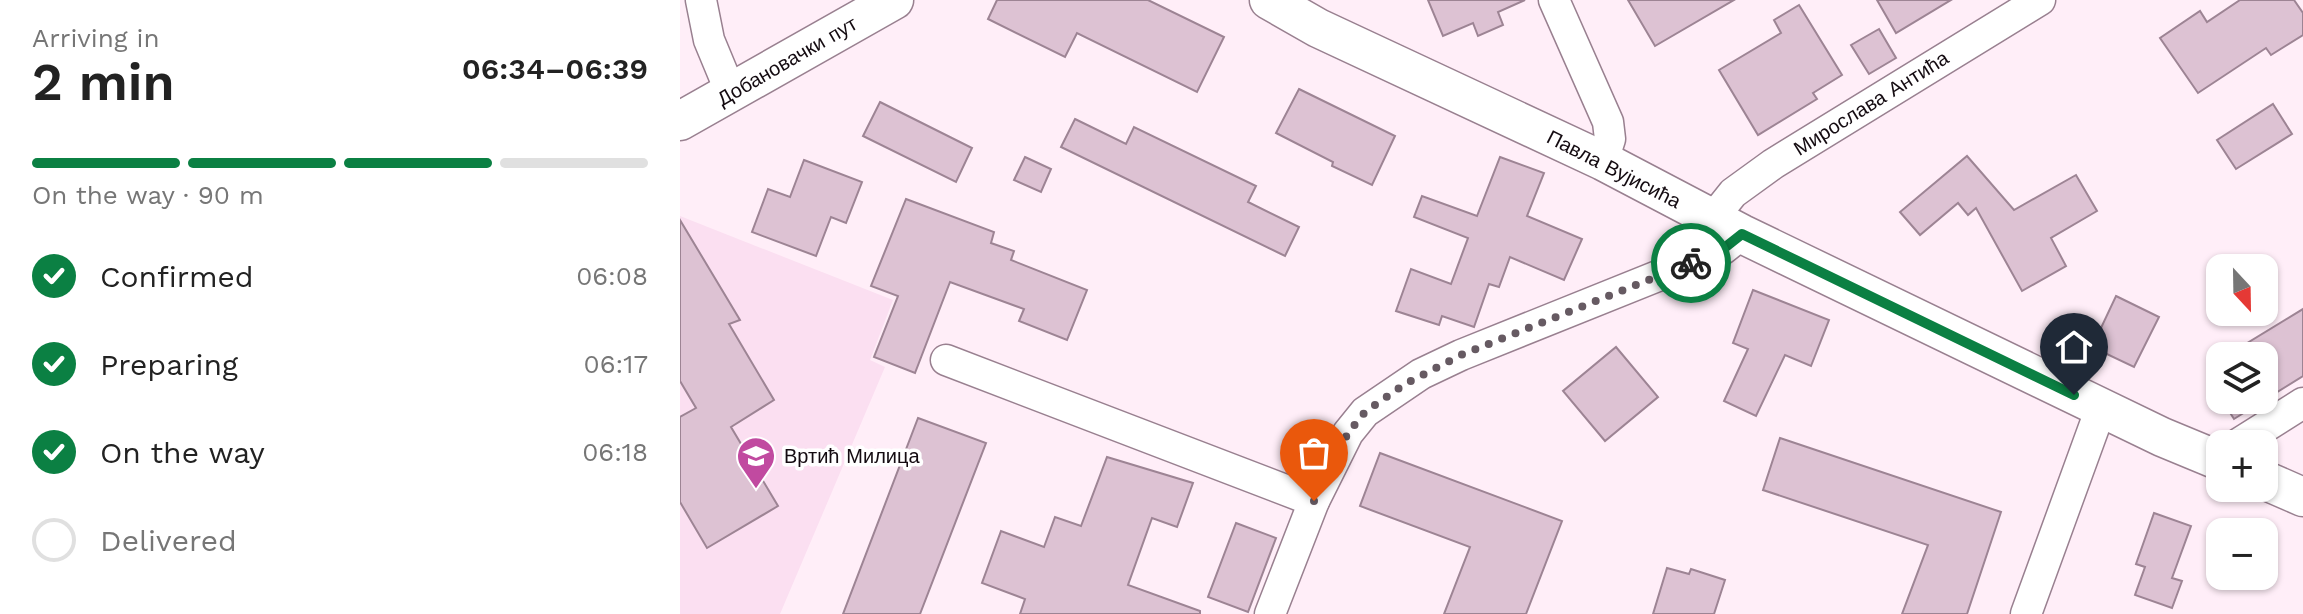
<!DOCTYPE html>
<meta charset="utf-8">
<style>
:root{--surface:#fff;--page:#f6f6f6;--text:#222;--muted:#767676;--line:#e0e0e0;--accent:#0b8043}
body{margin:0;font-family:"Work Sans",sans-serif;background:var(--page);color:var(--text);height:100vh;display:flex;flex-direction:column;font-size:30px;white-space:nowrap}
*{box-sizing:border-box;margin:0}
p{font-size:26px;color:var(--muted)}
.icon{flex:none;width:44px;height:44px;fill:none;stroke:currentColor;stroke-width:2;stroke-linecap:round;stroke-linejoin:round}
.map{position:relative;flex:1;overflow:hidden}
.details{display:flex;flex-direction:column;background:var(--surface);width:680px}
.details>*{flex:none}
.needle{width:52px;rotate:158deg}
.buttons{position:absolute;left:1526px;top:254px;display:grid;gap:16px}
.buttons a{display:grid;place-items:center;width:72px;height:72px;border-radius:16px;background:var(--surface);box-shadow:0 2px 6px #0004;font-size:40px}
.pin{position:absolute;display:grid;place-items:center;width:68px;height:68px;color:#fff;margin:-82px -34px;border-radius:50% 50% 50% 0;rotate:-45deg;box-shadow:0 0 8px #0007}
.pin .icon{rotate:45deg}
.courier{position:absolute;display:grid;place-items:center;width:80px;height:80px;margin:-40px;border:6px solid #0b8043;border-radius:50%;background:#fff;color:#222;box-shadow:0 2px 10px #0007}
.head em{font-style:normal;font-weight:600}
.head div{display:flex;flex-direction:column-reverse}
.head{display:flex;align-items:center;justify-content:space-between;height:136px;padding:0 32px}
h1{font-size:52px;font-weight:600;line-height:60px}
.bar{display:grid;grid-template-columns:repeat(4,1fr);gap:12px 8px;align-content:center;height:96px;padding:0 32px}
.bar i{height:10px;border-radius:6px;background:var(--line)}
.bar .selected{background:var(--accent)}
.bar p{grid-column:span 4}
ol{padding:0 32px;list-style:none}
li{display:flex;align-items:center;gap:24px;height:88px}
li p{margin-inline-start:auto}
li .icon{padding:8px;border-radius:50%;background:var(--accent);color:#fff;stroke-width:4}
li:last-child{color:var(--muted)}
li i{width:44px;height:44px;border:4px solid var(--line);border-radius:50%}
main{display:flex;flex:1;min-height:0}
.map>svg:first-child{display:block}
.built{fill:#fbdff1}
.building{fill:#ddc2d3;stroke:#9d8494;stroke-width:2}
.lines{fill:none;stroke-linecap:round;stroke-linejoin:round}
.minor-casing{stroke:#998090;stroke-width:33}
.tertiary-casing{stroke:#998090;stroke-width:41}
.minor{stroke:#fff;stroke-width:30}
.tertiary{stroke:#fff;stroke-width:38}
.done{stroke:#665a62;stroke-width:8;stroke-dasharray:0 14.4}
.route{stroke:#0b8043;stroke-width:10}
.labels{text-anchor:middle;dominant-baseline:central;stroke-width:7;stroke-linejoin:round;paint-order:stroke}
.street-label{font-size:20px;fill:#140b11;stroke:#fff}
.poi-label{font-size:20px;fill:#140b11;stroke:#fff;text-anchor:start}
</style>
<main>
<section class="details">
<div class="head"><div><h1>2 min</h1><p>Arriving in</p></div><em>06:34–06:39</em></div>
<div class="bar"><i class="selected"></i><i class="selected"></i><i class="selected"></i><i></i><p>On the way · 90 m</p></div>
<ol>
<li><svg class="icon" aria-label="check" viewBox="0 0 24 24"><path d="M5 12l5 5 9-10"/></svg>Confirmed<p>06:08</p></li>
<li><svg class="icon" aria-label="check" viewBox="0 0 24 24"><path d="M5 12l5 5 9-10"/></svg>Preparing<p>06:17</p></li>
<li><svg class="icon" aria-label="check" viewBox="0 0 24 24"><path d="M5 12l5 5 9-10"/></svg>On the way<p>06:18</p></li>
<li><i></i>Delivered</li>
</ol>
</section>
<div class="map">
<svg width="1623" height="614" viewBox="0 0 1623 614">
<rect width="100%" height="100%" fill="#ffeef8"/>
<!-- built -->
<path class="built" d="M0,216l213,84 -23,60 15,7 -105,247h-100z"/>
<!-- building -->
<g class="building">
<path d="M317,0h151l76,37 -27,55 -120,-59 -12,24 -77,-38z"/>
<path d="M748,0h97l-27,12 5,13 -25,11 -5,-13 -30,13z"/>
<path d="M948,0h106l-79,46z"/>
<path d="M1197,0h74l-55,33z"/>
<path d="M1560,0h54l9,13v22l-32,20 -5,-7 -68,45 -38,-55 40,-27 7,11z"/>
<path d="M1119,5l43,70 -29,18 4,6 -59,36 -39,-65 62,-37 -7,-13z"/>
<path d="M1199,29l17,29 -27,16 -18,-29z"/>
<path d="M619,89l96,47 -23,49 -40,-19 1,-4 -57,-29z"/>
<path d="M200,102l92,46 -16,34 -93,-46z"/>
<path d="M1593,104l19,30 -56,35 -19,-29z"/>
<path d="M395,119l51,25 8,-17 122,59 -8,16 51,25 -14,29 -224,-109z"/>
<path d="M1287,156l47,54 62,-35 21,36 -46,27 15,28 -44,25 -46,-83 -8,7 -10,-12 -38,32 -20,-23z"/>
<path d="M345,157l26,12 -10,23 -27,-12z"/>
<path d="M820,157l44,16 -17,43 55,23 -18,41 -54,-23 -11,30 -10,-3 -15,43 -32,-11 -3,9 -43,-14 15,-42 40,15 17,-46 -54,-21 8,-21 55,20z"/>
<path d="M124,160l58,22 -16,41 -15,-6 -15,39 -64,-24 16,-43 22,8z"/>
<path d="M226,199l88,33 -3,11 23,8 -3,9 76,30 -20,50 -48,-19 5,-12 -74,-27 -35,91 -41,-16 24,-61 -27,-10z"/>
<path d="M0,220l60,100 -11,4 45,76 -43,27 47,79 -71,42 -27,-46v-85l16,-9 -16,-27z"/>
<path d="M1073,290l76,30 -18,46 -26,-11 -29,61 -32,-15 24,-52 -15,-6z"/>
<path d="M1436,296l43,21 -25,50 -42,-20z"/>
<path d="M1623,309v67l-69,43 -12,-19h42v-44h-38z"/>
<path d="M936,347l42,50 -53,44 -42,-50z"/>
<path d="M238,418l68,25 -66,171h-77z"/>
<path d="M1100,438l221,74 -34,102h-65l26,-69 -165,-55z"/>
<path d="M700,453l182,68 -36,93h-82l26,-67 -110,-41z"/>
<path d="M427,457l86,26 -16,44 -25,-9 -24,67 72,26v3h-180l5,-15 -43,-16 19,-52 43,16 11,-30 26,9z"/>
<path d="M1474,513l37,13 -19,52 10,3 -10,27 -37,-13 10,-28 -9,-3z"/>
<path d="M556,523l40,15 -28,74 -40,-15z"/>
<path d="M987,568l22,6 2,-5 34,11 -11,34h-61z"/>
</g>
<g class="lines">
<defs>
<g id="minor">
<path d="M21,0l8,40 22,53"/>
<path d="M874,0l54,122 2,17 -7,22"/>
<path d="M1033,218l20,-25 40,-29 267,-164"/>
<path d="M266,360l368,141"/>
<path d="M1558,444l65,-41"/>
<path d="M590,614l44,-113 34,-68 17,-21 56,-38 40,-19 244,-98 18,-8 19,-15"/>
<path d="M1346,614l75,-206"/>
</g>
<g id="tertiary">
<path d="M589,0l49,28 285,133 139,73 420,203 58,24"/>
<path d="M0,121l214,-121"/>
<path d="M1584,480l39,17"/>
</g>
</defs>
<!-- minor casing -->
<use href="#minor" class="minor-casing"/>
<!-- tertiary casing -->
<use href="#tertiary" class="tertiary-casing"/>
<!-- minor -->
<use href="#minor" class="minor"/>
<!-- tertiary -->
<use href="#tertiary" class="tertiary"/>
</g>
<g class="lines">
<!-- done -->
<path class="done" d="M634,501l34,-68 17,-21 40,-28 56,-29 230,-92"/>
<!-- route -->
<path class="route" d="M1011,263l32,-14 19,-15 332,161"/>
</g>
<!-- icons -->
<defs>
<symbol id="school-pin" viewBox="-11 -11 22 30"><path d="M0 17L-7.5 6A9.5 9.5 0 1 1 7.5 6Z" fill="#c14aa0" stroke="#fff"/><path d="M0-5L7-2L0 1L-7-2ZM-4 1L0 2.5L4 1V4Q0 6-4 4Z" fill="#fff"/></symbol>
</defs>
<g fill-rule="evenodd">
<use href="#school-pin" x="54" y="434" width="44" height="60"/>
</g>
<g class="labels">
<!-- street labels -->
<g class="street-label">
<text transform="translate(107 61) rotate(-30)">Добановачки пут</text>
<text transform="translate(1191 103) rotate(-32)">Мирослава Антића</text>
<text transform="translate(934 169) rotate(27)">Павла Вујисића</text>
</g>
<!-- poi labels -->
<g class="poi-label">
<text x="104" y="456">Вртић Милица</text>
</g>
</g>
</svg>
<div class="buttons">
<a><svg class="needle" viewBox="-14 -14 28 28"><path d="M0-13l5 13h-10z" fill="#e53935"/><path d="M0 13l5-13h-10z" fill="#767676"/></svg></a>
<a><svg class="icon" aria-label="layers" viewBox="0 0 24 24"><path d="M12 4l9 5-9 5-9-5zM3 14l9 5 9-5"/></svg></a>
<a>+</a>
<a>−</a>
</div>
<div class="pin" style="left:634px;top:501px;background:#ea580c"><svg class="icon" aria-label="bag" viewBox="0 0 24 24"><path d="M5 8h14l-1 12H6zM9 8a3 3 0 0 1 6 0"/></svg></div>
<div class="pin" style="left:1394px;top:395px;background:#1f2937"><svg class="icon" aria-label="home" viewBox="0 0 24 24"><path d="M3 11l9-7 9 7M6 9v11h12V9"/></svg></div>
<div class="courier" style="left:1011px;top:263px"><svg class="icon" aria-label="bike" viewBox="0 0 24 24"><circle cx="6" cy="16" r="4"/><circle cx="18" cy="16" r="4"/><path d="M6 16l4-8h5l3 8M10 8l3 8H6M13 5h3"/></svg></div>
</div>
</main>
